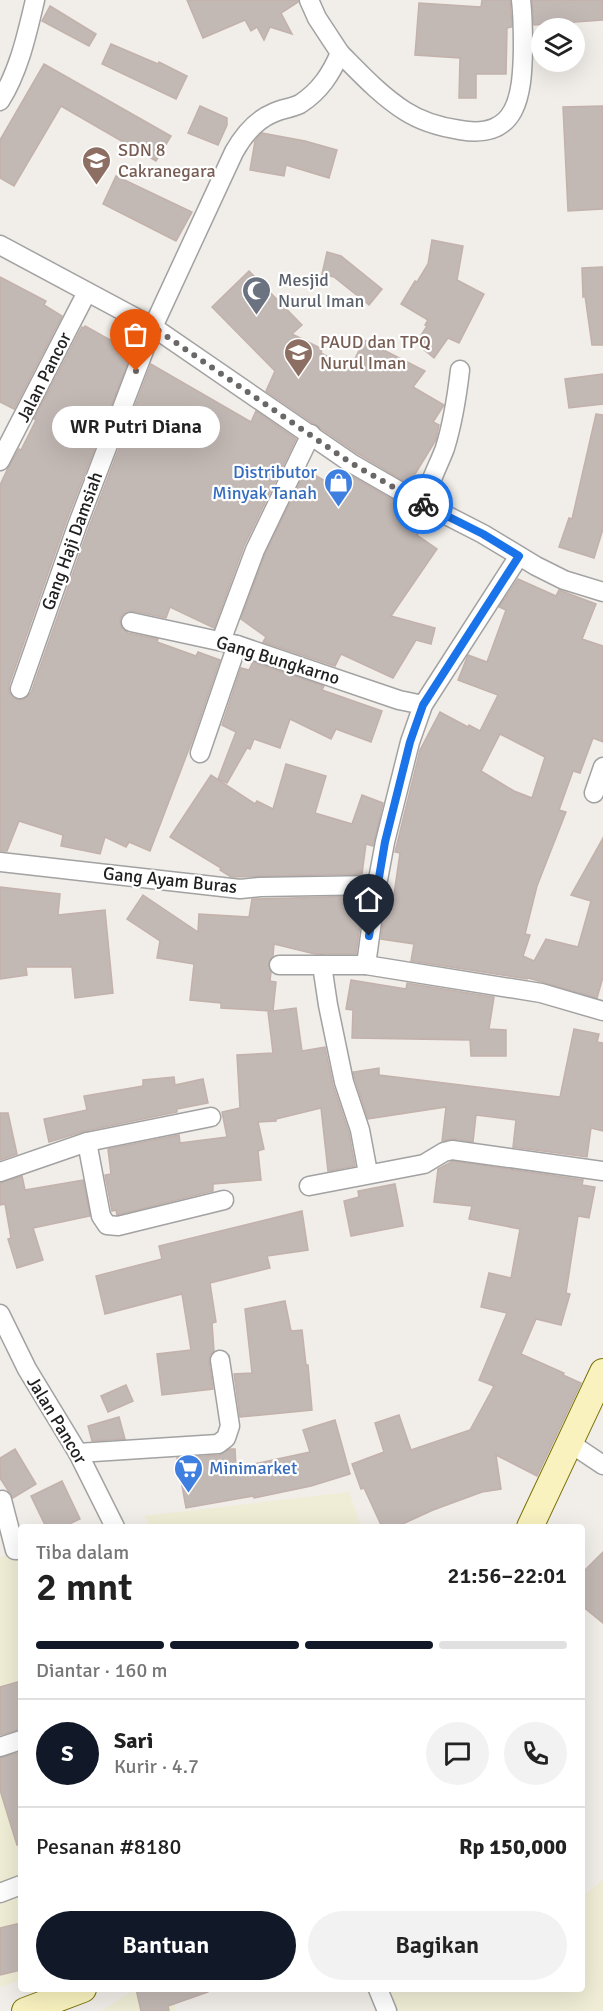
<!DOCTYPE html>
<html lang="id">
<meta charset="utf-8">
<style>
:root{--surface:#fff;--page:#f2f2f2;--text:#222;--muted:#767676;--line:#e0e0e0;--accent:#111827}
body{margin:0;font-family:Signika,sans-serif;background:var(--page);color:var(--text);height:100vh;display:flex;flex-direction:column;font-size:22px;white-space:nowrap}
*{box-sizing:border-box;margin:0}
p{font-size:20px;color:var(--muted)}
.icon{flex:none;width:33px;height:33px;fill:none;stroke:currentColor;stroke-width:2;stroke-linecap:round;stroke-linejoin:round}
.map{position:relative;flex:1;overflow:hidden}
.panel{position:absolute;left:18px;top:1524px;width:567px;height:468px;display:flex;flex-direction:column;background:var(--surface);border-radius:6px;box-shadow:0 6px 24px #0002}
.panel>*{flex:none}
.tools{position:absolute;left:531px;top:18px;display:grid;gap:12px}
.tools a{display:grid;place-items:center;width:54px;height:54px;border-radius:50%;background:var(--surface);box-shadow:0 6px 24px #0002;font-size:30px}
.pin{position:absolute;display:grid;place-items:center;width:51px;height:51px;color:#fff;margin:-62px -26px;border-radius:50% 50% 50% 0;rotate:-45deg;box-shadow:0 0 6px #0007}
.pin .icon{rotate:45deg}
.courier{position:absolute;display:grid;place-items:center;width:60px;height:60px;margin:-30px;border:4px solid #1a73e8;border-radius:50%;background:#fff;color:#222;box-shadow:0 2px 8px #0007}
.bubble{position:absolute;height:42px;border-radius:21px;background:var(--surface);box-shadow:0 6px 24px #0002;font-size:20px;font-weight:600;line-height:42px;text-align:center}
.overview em{font-style:normal;font-weight:600}
.overview div{display:flex;flex-direction:column-reverse}
.overview{display:flex;align-items:center;justify-content:space-between;height:102px;padding:0 18px}
h1{font-size:39px;font-weight:600;line-height:45px}
.bar{display:grid;grid-template-columns:repeat(4,1fr);gap:9px 6px;align-content:center;height:72px;padding:0 18px}
.bar i{height:8px;border-radius:4px;background:var(--line)}
.bar .selected{background:var(--accent)}
.bar p{grid-column:span 4}
.line{display:flex;align-items:center;gap:15px;padding:0 18px;border-top:2px solid var(--line)}
.line div{flex:1}
.round{display:grid;place-items:center;flex:none;width:63px;height:63px;border-radius:32px;background:var(--page)}
.primary-button{display:flex;gap:12px;margin-top:auto;padding:12px 18px}
.primary-button a{flex:1;height:69px;border-radius:36px;background:var(--accent);color:#fff;font-size:24px;font-weight:600;line-height:69px;text-align:center}
.primary-button a+a{background:var(--page);color:var(--text)}
.map>svg:first-child{display:block}
.farmland{fill:#efedd5}
.building{fill:#c2b8b4;stroke:#c3b1ab;stroke-width:1.5;fill-rule:evenodd}
.lines{fill:none;stroke-linecap:round;stroke-linejoin:round}
.street-casing{stroke:#a2a2a2;stroke-width:21}
.secondary-casing{stroke:#797307;stroke-width:28}
.street{stroke:#fff;stroke-width:18}
.secondary{stroke:#f9f2bf;stroke-width:26}
.done{stroke:#6a6867;stroke-width:6;stroke-dasharray:0 10.8}
.route{stroke:#1a73e8;stroke-width:8}
.labels{text-anchor:middle;dominant-baseline:central;stroke-width:4.5;stroke-linejoin:round;paint-order:stroke}
.education-label{font-size:18px;fill:#785e54;stroke:#fff;text-anchor:start}
.worship-label{font-size:18px;fill:#5b616d;stroke:#fff;text-anchor:start}
.street-label{font-size:18px;fill:#212121;stroke:#fff}
.shop-label{font-size:18px;fill:#366cbe;stroke:#fff;text-anchor:end}
</style>
<div class="map">
<svg width="603" height="2011" viewBox="0 0 603 2011">
<rect width="100%" height="100%" fill="#f1ede8"/>
<!-- farmland -->
<g class="farmland">
<path d="M349,1492l12,35h-211l-6,-11z"/>
<path d="M21,1550v430l-21,7v-430z"/>
<path d="M603,1880v131h-209l-6,-22h194v-92z"/>
<path d="M136,1989h32l8,22h-75z"/>
</g>
<!-- building -->
<g class="building">
<path d="M187,0h111v2l-17,11 11,21 -22,-7 -6,13 -7,-13 -6,4 -6,-11 -42,18z"/>
<path d="M482,0h28l2,27 -5,1 -1,46h-30v24h-17l1,-40 -45,-3 4,-52 62,4z"/>
<path d="M532,0h71v20l-69,5z"/>
<path d="M50,6l46,28 -7,12 -47,-25z"/>
<path d="M111,44l47,20 1,-2 28,14 -11,23 -74,-35z"/>
<path d="M44,64l127,72 -15,25 -95,-55 -47,80 -14,-8v-38z"/>
<path d="M200,106l27,12v7l-9,20 -30,-12z"/>
<path d="M603,106v103l-35,2 -5,-104z"/>
<path d="M262,133l43,8 32,9 -8,28 -43,-13 -2,11 -34,-6 5,-29z"/>
<path d="M116,176l76,36 -16,29 -73,-37z"/>
<path d="M432,240l31,6 -6,34 27,14 -25,49 -11,-5 -14,20 -18,-15 11,-17 -2,-1 3,-5 -27,-16 14,-23 2,1 11,-18z"/>
<path d="M327,252l14,4 41,33 -13,16 -35,-28 -12,-3z"/>
<path d="M603,267v78h-11l-7,-49 -2,1 -1,-29z"/>
<path d="M249,271l53,54 -10,9 30,15 -1,4 29,16 14,-29 61,31 -12,16 31,18 -11,17 6,3 -3,15 -27,44 -52,-31 -91,-62 9,-20 -63,-64z"/>
<path d="M0,277l46,24 -2,4 18,11 -48,93 -14,-7z"/>
<path d="M85,326l47,26 -66,170 -57,163v7l7,7 7,1 8,-7 57,-163 63,-166 100,58 5,-11 40,28 -52,107 -30,82 -44,-21 -4,11 -33,-7 -10,3 -3,5 1,7 7,7 30,6 -1,3 39,14 2,-4 22,8 -28,81 -42,110 -21,-9 -3,5 -21,-10 -5,17 -39,-8 2,-11 -44,-14 -12,30h-7v-366l7,-15 12,-21 2,1 15,-30 -2,-1 48,-92 2,1z"/>
<path d="M603,374v30l-34,4 -4,-29z"/>
<path d="M596,414l7,1v114l-9,29 -35,-11 10,-29 3,1z"/>
<path d="M306,470l26,15 9,-15 57,33 -5,8 27,20 -3,4 20,14 -46,67 44,12 -4,16 -15,-4 -23,38 -52,-24 -6,12 -72,-24 3,-5 -25,-18 24,-65z"/>
<path d="M518,579l38,17 3,-6 37,14 -14,35 21,7v96l-10,-4 -13,35 -7,-2 -14,39 7,2 -29,74 -12,48 5,1 -7,21 11,5 12,-22 32,8 13,-46 -20,-6 32,-57v139l-6,21 -69,-20 -1,1 -116,-18 3,-17 -33,-5 6,-46 7,1 6,-41 -5,-1 25,-102 20,-38 28,15 1,-2 11,6 18,-36 -40,-15 10,-25 19,7 19,-52 -7,-3zM500,734l45,23 -13,41 -18,-7 -33,-20z"/>
<path d="M253,662l71,24 -2,4 60,21 -11,31 -35,-13 -5,10 -41,-20 -10,29 -26,-9 -4,10 -3,-1 -20,35 -9,-4 18,-47 -14,-7 19,-57 8,2z"/>
<path d="M286,764l40,12 -11,37 37,11 10,-29 21,8 -10,43 -7,-2 -4,30 -131,3 -11,-7 1,-2 -51,-31 41,-62 44,29 2,-3 16,8z"/>
<path d="M0,887l60,7 -2,21 47,-5 8,83 -38,5 -3,-31h-46l1,8 -27,4z"/>
<path d="M143,895l55,37 1,-18 50,3 3,-18 112,-3 -8,58h-41l-41,-10 -1,12 -5,8 3,8 -1,9 6,1 -3,29 23,-3 6,43 23,-4 8,38 16,48 6,33 -27,5 -7,-63 -45,11v2l-18,1 6,27 -6,2 3,29 -48,4v7l-96,24 -1,-5 -4,1 -7,-36 6,-1 -3,-25 71,-14 1,8 47,-6 -5,-25 18,-4 -3,-53 36,-2 -5,-41 3,-1 -50,-3v-5l-31,-3 4,-36 -37,-6 3,-17 -33,-22z"/>
<path d="M351,980l55,9 1,-6 87,14 -5,32 17,1v26h-35l-1,-16 -118,-2 1,-28 -7,-1z"/>
<path d="M574,1029l25,5 -2,8 6,1v88l-12,-3 -4,29 -74,-10 3,-27 -40,-5 -3,27 -20,-3 -11,2 4,-34 -78,12 -13,-40 -2,-7 26,-4v7l181,22z"/>
<path d="M174,1077l1,8 28,-6 5,24 -31,6v3l-92,19 -36,11 -5,-23 43,-9 -3,-14 59,-10v-6z"/>
<path d="M0,1113h8l9,41 -17,6z"/>
<path d="M453,1161l130,19 -1,5 13,2 -6,31 -11,-2 -12,77 4,1 -9,31 -25,-6 -15,35 43,19 -1,2 18,8 -44,93 -41,-21 5,34 -19,3 -49,18 -37,17h-14l-18,-39 -3,1 -9,-25 32,-12 -9,-29 24,-8 12,35 59,-20 24,-44 -15,-6 28,-67 -26,-6 8,-34 22,5 9,-49 -51,-10 3,-13 -38,-4 4,-33z"/>
<path d="M22,1176l3,14 58,-10 7,36 -57,12 10,32 -26,8 -9,-29 3,-1 -6,-34 -5,1v-22z"/>
<path d="M395,1184l8,42 -52,10 -7,-35 15,-4 -1,-6z"/>
<path d="M302,1211l6,39 -41,6 3,12 -60,15 6,39 -4,1 2,28 -4,4 -1,6 4,28 -51,6 -5,-41 34,-4 -9,-56 -77,20 -9,-38 66,-17 -3,-13z"/>
<path d="M285,1301l6,30 11,-1 4,35h2l4,45 -72,7 -6,-43 18,-1 -7,-64z"/>
<path d="M126,1385l7,16 -25,11 -7,-16z"/>
<path d="M119,1417l6,22 -33,2 -4,-15z"/>
<path d="M335,1420l15,54 -39,12 -57,12 -1,-2 -67,12 -9,-50 42,-3 11,-6h5l1,19 74,-16 -7,-22z"/>
<path d="M15,1449l21,35 -23,14 -13,-20v-20z"/>
<path d="M62,1481l18,38 -17,8h-17l-15,-31z"/>
<path d="M603,1552v71l-21,-17v-33z"/>
<path d="M21,1681v48l-21,6v-48z"/>
<path d="M21,1752v92l-4,1 -17,-55v-32z"/>
<path d="M21,1923v47l-21,5v-47z"/>
<path d="M136,1989h72v3l-40,14 1,5h-28z"/>
</g>
<g class="lines">
<defs>
<g id="street">
<path d="M340,53c20,20 40,42 65,58 17,11 35,16 55,19 58,10 62,-35 63,-80 0,-17 0,-33 -2,-50"/>
<path d="M0,101c19,-30 27,-67 35,-101"/>
<path d="M0,245l153,82 198,136 52,30 80,41 53,32 28,14 39,12"/>
<path d="M0,461l87,-169"/>
<path d="M425,505c2,-20 13,-38 20,-57 8,-26 12,-52 15,-78"/>
<path d="M131,622l106,23 162,55 24,5"/>
<path d="M221,641l34,-91 56,-116"/>
<path d="M20,689l57,-163 76,-199 81,-175c9,-16 22,-32 39,-39 8,-4 19,-5 27,-9 20,-13 31,-30 40,-51l-23,-35 -8,-18"/>
<path d="M200,753l37,-108"/>
<path d="M594,793l9,-26"/>
<path d="M0,862l240,27 20,-2 117,-2"/>
<path d="M279,965h87l175,28 62,18"/>
<path d="M322,965l6,40 16,77 16,48 8,43"/>
<path d="M366,965l11,-80 8,-43 25,-100 13,-37 96,-149"/>
<path d="M87,1142l14,74 6,9 11,1 106,-26"/>
<path d="M0,1172l87,-30 124,-25"/>
<path d="M309,1186l115,-22 20,-12 8,-2 151,21"/>
<path d="M0,1314l27,55 51,84 37,74"/>
<path d="M570,1443l33,22"/>
<path d="M78,1453l140,-9 8,-6 4,-12 -10,-66"/>
<path d="M2,1500l13,50h6"/>
<path d="M0,1747l21,-7"/>
<path d="M0,1893l21,-8"/>
<path d="M378,1989l9,22"/>
</g>
<g id="secondary">
<path d="M530,1527l73,-155"/>
<path d="M25,2011l58,-22"/>
</g>
</defs>
<!-- street casing -->
<use href="#street" class="street-casing"/>
<!-- secondary casing -->
<use href="#secondary" class="secondary-casing"/>
<!-- street -->
<use href="#street" class="street"/>
<!-- secondary -->
<use href="#secondary" class="secondary"/>
</g>
<g class="lines">
<!-- done -->
<path class="done" d="M136,371l17,-44 198,136 72,41"/>
<!-- route -->
<path class="route" d="M369,936l16,-94 25,-100 13,-37 96,-149 -36,-22 -60,-30"/>
</g>
<!-- icons -->
<defs>
<symbol id="school-pin" viewBox="-11 -11 22 30"><path d="M0 17L-7.5 6A9.5 9.5 0 1 1 7.5 6Z" fill="#8d6e63" stroke="#fff"/><path d="M0-5L7-2L0 1L-7-2ZM-4 1L0 2.5L4 1V4Q0 6-4 4Z" fill="#fff"/></symbol>
<symbol id="mosque-pin" viewBox="-11 -11 22 30"><path d="M0 17L-7.5 6A9.5 9.5 0 1 1 7.5 6Z" fill="#6b7280" stroke="#fff"/><path d="M3.5-4.9A6 6 0 1 0 3.5 4.9A5 5 0 1 1 3.5-4.9Z" fill="#fff"/></symbol>
<symbol id="shop-pin" viewBox="-11 -11 22 30"><path d="M0 17L-7.5 6A9.5 9.5 0 1 1 7.5 6Z" fill="#3f7fe0" stroke="#fff"/><path d="M-5-2.5h2.3a2.7 3.5 0 0 1 5.4 0H5L5.5 6h-11ZM-1.5-2.5h3a1.5 2.3 0 0 0-3 0Z" fill="#fff"/></symbol>
<symbol id="supermarket-pin" viewBox="-11 -11 22 30"><path d="M0 17L-7.5 6A9.5 9.5 0 1 1 7.5 6Z" fill="#3f7fe0" stroke="#fff"/><path d="M-6-5.5h2.5l.6 2H6L4.5 2H-2.5L-4.4-4H-6ZM-1.5 3.2a1.3 1.3 0 1 0 .1 0ZM3 3.2a1.3 1.3 0 1 0 .1 0Z" fill="#fff"/></symbol>
</defs>
<g fill-rule="evenodd">
<use href="#school-pin" x="80" y="144" width="33" height="45"/>
<use href="#mosque-pin" x="240" y="274" width="33" height="45"/>
<use href="#school-pin" x="282" y="336" width="33" height="45"/>
<use href="#shop-pin" x="322" y="466" width="33" height="45"/>
<use href="#supermarket-pin" x="172" y="1452" width="33" height="45"/>
</g>
<g class="labels">
<!-- education labels -->
<g class="education-label">
<text x="118" y="150">SDN 8<tspan x="118" dy="21">Cakranegara</tspan></text>
<text x="320" y="342">PAUD dan TPQ<tspan x="320" dy="21">Nurul Iman</tspan></text>
</g>
<!-- worship labels -->
<g class="worship-label">
<text x="278" y="280">Mesjid<tspan x="278" dy="21">Nurul Iman</tspan></text>
</g>
<!-- street labels -->
<g class="street-label">
<text transform="translate(44 377) rotate(-63)">Jalan Pancor</text>
<text transform="translate(72 541) rotate(-70)">Gang Haji Damsiah</text>
<text transform="translate(278 660) rotate(17)">Gang Bungkarno</text>
<text transform="translate(170 880) rotate(6)">Gang Ayam Buras</text>
<text transform="translate(57 1420) rotate(59)">Jalan Pancor</text>
</g>
<!-- shop labels -->
<g class="shop-label">
<text x="317" y="472">Distributor<tspan x="317" dy="21">Minyak Tanah</tspan></text>
<text x="209" y="1468" text-anchor="start">Minimarket</text>
</g>
</g>
</svg>
<div class="tools">
<a><svg class="icon" aria-label="layers" viewBox="0 0 24 24"><path d="M12 4l9 5-9 5-9-5zM3 14l9 5 9-5"/></svg></a>
</div>
<div class="pin" style="left:136px;top:371px;background:#ea580c"><svg class="icon" aria-label="bag" viewBox="0 0 24 24"><path d="M5 8h14l-1 12H6zM9 8a3 3 0 0 1 6 0"/></svg></div>
<div class="pin" style="left:369px;top:936px;background:#1f2937"><svg class="icon" aria-label="home" viewBox="0 0 24 24"><path d="M3 11l9-7 9 7M6 9v11h12V9"/></svg></div>
<div class="courier" style="left:423px;top:504px"><svg class="icon" aria-label="bike" viewBox="0 0 24 24"><circle cx="6" cy="16" r="4"/><circle cx="18" cy="16" r="4"/><path d="M6 16l4-8h5l3 8M10 8l3 8H6M13 5h3"/></svg></div>
<div class="bubble" style="left:52px;top:406px;width:168px">WR Putri Diana</div>
<section class="panel">
<div class="overview"><div><h1>2 mnt</h1><p>Tiba dalam</p></div><em>21:56–22:01</em></div>
<div class="bar"><i class="selected"></i><i class="selected"></i><i class="selected"></i><i></i><p>Diantar · 160 m</p></div>
<div class="line" style="height:108px"><b class="round" style="background:var(--accent);color:#fff">S</b><div><b>Sari</b><p>Kurir · 4.7</p></div><a class="round"><svg class="icon" aria-label="chat" viewBox="0 0 24 24"><path d="M4 5h16v11H9l-5 4z"/></svg></a><a class="round"><svg class="icon" aria-label="phone" viewBox="0 0 24 24"><path d="M5 4h4l2 5-3 2q2 4 5 5l2-3 5 2v4C11 20 4 13 5 4z"/></svg></a></div>
<div class="line" style="height:78px"><div>Pesanan #8180</div><b>Rp 150,000</b></div>
<div class="primary-button"><a>Bantuan</a><a>Bagikan</a></div>
</section>
</div>
